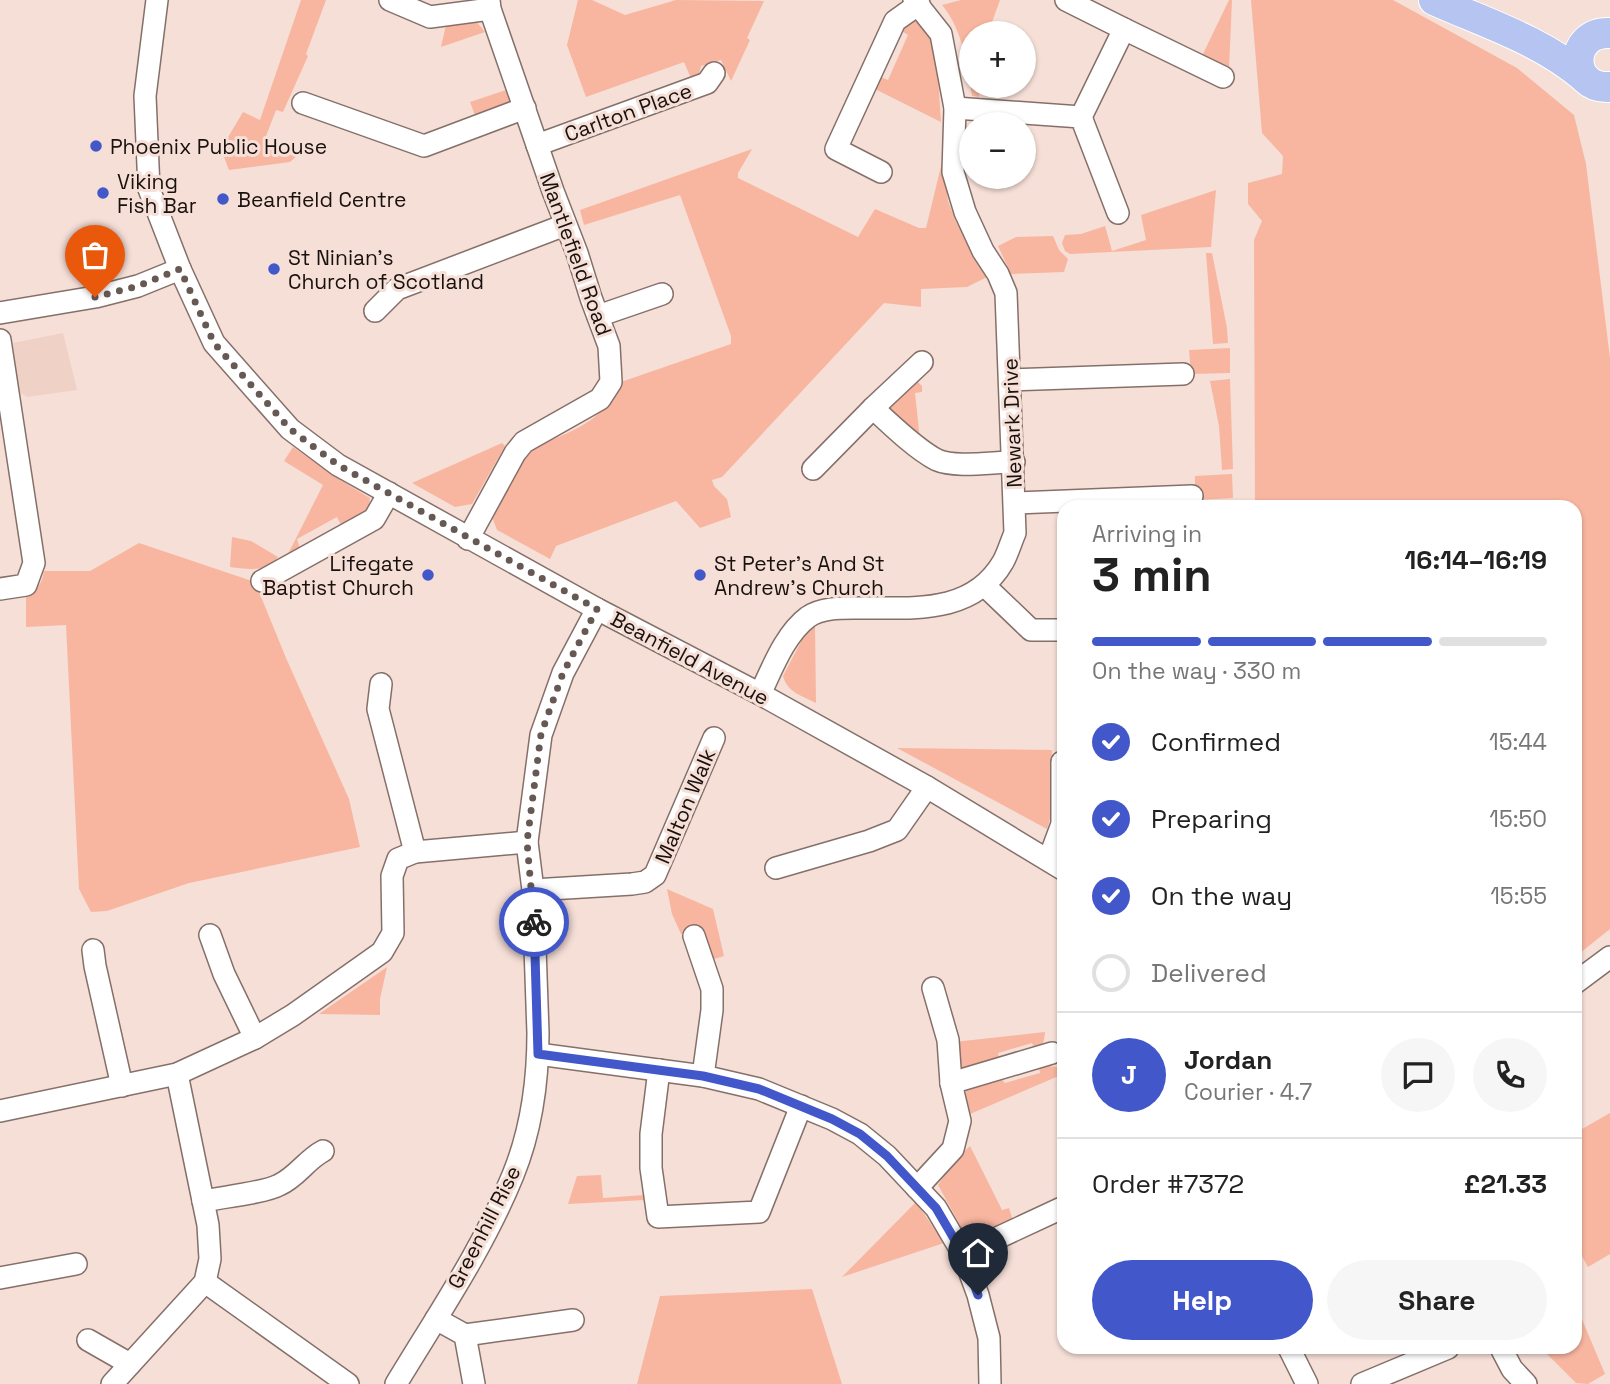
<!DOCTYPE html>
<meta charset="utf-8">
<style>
:root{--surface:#fff;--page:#f6f6f6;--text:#222;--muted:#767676;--line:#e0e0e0;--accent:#4157ca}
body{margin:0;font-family:"Space Grotesk",sans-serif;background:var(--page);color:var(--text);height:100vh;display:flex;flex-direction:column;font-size:26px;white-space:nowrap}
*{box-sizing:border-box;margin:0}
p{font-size:23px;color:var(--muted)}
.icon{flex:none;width:38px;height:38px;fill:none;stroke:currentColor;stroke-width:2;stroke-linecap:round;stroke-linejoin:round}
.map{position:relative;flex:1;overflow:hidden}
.details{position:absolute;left:1057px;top:500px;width:525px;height:854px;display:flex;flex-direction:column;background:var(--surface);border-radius:21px;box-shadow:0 2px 5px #0004}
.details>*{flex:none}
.tools{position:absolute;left:959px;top:21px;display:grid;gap:14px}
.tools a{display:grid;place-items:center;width:77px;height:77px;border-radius:50%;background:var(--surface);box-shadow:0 2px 5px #0004;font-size:35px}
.pin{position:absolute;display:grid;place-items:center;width:60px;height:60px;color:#fff;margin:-72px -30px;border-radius:50% 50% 50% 0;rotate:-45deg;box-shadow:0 0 7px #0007}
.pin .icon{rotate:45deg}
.courier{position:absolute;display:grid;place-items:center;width:70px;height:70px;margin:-35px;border:5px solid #4157ca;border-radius:50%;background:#fff;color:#222;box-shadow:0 2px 9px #0007}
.head em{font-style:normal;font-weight:700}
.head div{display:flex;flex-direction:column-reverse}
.head{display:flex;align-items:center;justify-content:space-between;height:119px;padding:0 35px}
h1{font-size:46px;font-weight:700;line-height:52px}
.bar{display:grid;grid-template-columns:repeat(4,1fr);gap:10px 7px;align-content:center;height:84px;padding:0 35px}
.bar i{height:9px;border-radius:5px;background:var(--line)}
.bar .current{background:var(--accent)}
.bar p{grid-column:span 4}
.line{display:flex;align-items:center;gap:18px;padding:0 35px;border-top:2px solid var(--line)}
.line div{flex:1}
.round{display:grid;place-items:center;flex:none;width:74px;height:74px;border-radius:37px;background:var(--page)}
ol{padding:0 35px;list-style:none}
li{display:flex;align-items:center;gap:21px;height:77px}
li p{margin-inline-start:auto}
li .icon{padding:7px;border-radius:50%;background:var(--accent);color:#fff;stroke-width:4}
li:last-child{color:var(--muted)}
li i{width:38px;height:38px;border:4px solid var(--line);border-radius:50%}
.cta{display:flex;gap:14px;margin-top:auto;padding:14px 35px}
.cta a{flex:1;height:80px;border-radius:42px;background:var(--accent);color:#fff;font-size:28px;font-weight:700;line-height:80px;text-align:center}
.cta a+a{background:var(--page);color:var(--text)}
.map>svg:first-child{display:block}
.built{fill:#f0d1c6}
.green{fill:#f8b6a0}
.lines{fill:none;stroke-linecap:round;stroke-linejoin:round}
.minor-casing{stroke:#857069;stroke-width:24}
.highway-casing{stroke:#fff;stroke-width:32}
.minor{stroke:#fff;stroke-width:21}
.highway{stroke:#b5c4f1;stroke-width:30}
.done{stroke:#665954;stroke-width:7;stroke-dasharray:0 12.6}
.route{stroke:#4157ca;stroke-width:9}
.poi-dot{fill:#4157ca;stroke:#f6dfd7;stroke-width:2.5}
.labels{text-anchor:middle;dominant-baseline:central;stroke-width:6;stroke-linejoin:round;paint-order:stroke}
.street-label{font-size:21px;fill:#19110e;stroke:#f6dfd7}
.poi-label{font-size:21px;fill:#19110e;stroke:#f6dfd7;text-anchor:start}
</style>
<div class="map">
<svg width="1610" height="1384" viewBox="0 0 1610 1384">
<rect width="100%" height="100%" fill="#f6dfd7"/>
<!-- built -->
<path class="built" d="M63,333l14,57 -50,7 -9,-6 -5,-48z"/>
<!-- green -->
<g class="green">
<path d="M301,0h25l-20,54 2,2 -25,56 -7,-2 -13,34 21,9 14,2 -8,7 -61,8 -8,-21 22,-37 17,8z"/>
<path d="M578,0h14l33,15 51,-15 88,1 -17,37 3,2 -19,41 -10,-21 -20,6 -2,8 -7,7 -8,-19 -98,35 -19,-52z"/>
<path d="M961,0h39l-12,33h-17v53h9l-1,11 -7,-1c-5,-31 -9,-66 -30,-91z"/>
<path d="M1229,0h3l-3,69 -27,-13z"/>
<path d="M1251,0h142l124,68 57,47 12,49 24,194v571l-35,28v-449l-320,-1 -1,-267 8,-19 -14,-17v-21l34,-9 1,-18 -21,-23z"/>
<path d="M915,16l15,22 7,23 4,61 -70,-35 5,-12 12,5 20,-45 -9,-6z"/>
<path d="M475,20l10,12 -44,15 5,-22z"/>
<path d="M506,90l4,15 -34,13 -6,-16z"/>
<path d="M752,149l-14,24v5l120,59 17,-28 44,19h7l17,-70 5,43 8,21 31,55 -20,10 -46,2v18l-37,-4 -162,174 -10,3 2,6 13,13 4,18 -31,11 -24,-27 -120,45 -6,13 -53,-29 -5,-13c8,-19 24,-54 40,-66 8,-7 19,-11 29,-15 31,-14 45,-24 60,-54l110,-38v-8l-51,-141 -96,30 -4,-15z"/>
<path d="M1216,190l-5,57 -141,7 -5,-3 -3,-8 3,-8 16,-1 24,-8 7,25 34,-11 -5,-25z"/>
<path d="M1053,236l6,14 9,9 -4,13 -53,2 -13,-28 18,-9z"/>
<path d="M1206,253h6l15,75 1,15 -15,1z"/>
<path d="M1230,348v25l-39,1 -2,-24z"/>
<path d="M1230,379l3,90 -11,1 -3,-44 -9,-45z"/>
<path d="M916,380l6,6v6l-7,1 5,47 -29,-29v-12z"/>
<path d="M502,443l3,3 -33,58 -17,3 -43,-24z"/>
<path d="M293,447l47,33 30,18 -2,13 -26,16 -5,-10 -40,22 3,10 -13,7 36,-71 -39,-24z"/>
<path d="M1232,474l1,24 -38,2v-24z"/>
<path d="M232,537l19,4 27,16c-11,16 -31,12 -48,10z"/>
<path d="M139,543l116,39 31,76 63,141 11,48 -171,36 -82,28 -16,1 -12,-23 -13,-264 -40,2v-32c12,-6 16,-11 18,-24h46z"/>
<path d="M815,625l1,78c-14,-7 -29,-11 -33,-27l21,-40z"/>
<path d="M897,748l155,2 -2,69 -3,10z"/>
<path d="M667,889l46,20 11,47 -13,4 -9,-30 -21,4 -9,-20z"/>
<path d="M387,967l-7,32v16l-61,-1z"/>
<path d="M1045,1032c-1,9 -1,14 -10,19l-3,-8 -34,10 2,10 -37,10 -6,-12 -3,-19z"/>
<path d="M1039,1065l19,2 3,8 -98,42 -2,-9 7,-24 30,-9 7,8 35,-10z"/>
<path d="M1610,1113v141l-22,13 -13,-23v-111z"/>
<path d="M970,1146l32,64 7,-2 4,13 -37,16 -12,-5 -26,-47 17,-25z"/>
<path d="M601,1175l2,23 41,-3 1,5 -77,4 9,-28z"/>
<path d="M916,1202l28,41 -102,34z"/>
<path d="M812,1289l30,95h-205l23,-88z"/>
<path d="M1581,1317l24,57 -17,10 -12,-1 -35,-35h34v-29z"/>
</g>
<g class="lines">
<defs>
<g id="minor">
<path d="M157,0l-12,96 4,93 31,80 34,74 76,86 48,36 259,144 163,85 167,93 137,83"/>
<path d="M390,0l40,17 60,-8"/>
<path d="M1066,0l58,29"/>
<path d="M303,103l121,43 101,-38"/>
<path d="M955,108l126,9 37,96"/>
<path d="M1081,117l43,-88 99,48"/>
<path d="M537,145l170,-62 7,-10"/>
<path d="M881,172l-45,-23 59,-128 24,-17"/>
<path d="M375,311l22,-22 168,-64"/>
<path d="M0,313l95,-16 43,-11 42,-17"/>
<path d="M598,316l64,-22"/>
<path d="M0,340l34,223 -8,22 -26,4"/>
<path d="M1010,380l173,-6"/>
<path d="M873,408l49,-46"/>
<path d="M813,469l60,-61c17,16 44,42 64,52 18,8 56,2 77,2"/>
<path d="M1015,503l177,-7"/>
<path d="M468,539l47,-86 9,-11 76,-43 11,-17 -2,-36 -18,-48 -14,-45 -24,-62 -63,-182 -1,-9"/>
<path d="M262,581l112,-62 15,-26"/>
<path d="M985,586l46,44h33"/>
<path d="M381,684l-3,25 37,143"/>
<path d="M760,694c12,-25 25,-60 48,-77 13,-9 31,-9 46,-9 54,-1 117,9 149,-46 5,-9 8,-20 12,-29l-9,-240 -8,-19 -15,-23 -18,-39 -12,-40 2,-64 -14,-74 -27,-34"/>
<path d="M1049,859l13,-35v-62"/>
<path d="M776,868l93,-27 28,-11 30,-43"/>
<path d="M533,890l99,-6 13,-2 10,-7 59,-137"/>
<path d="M210,935l14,39 31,64"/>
<path d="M694,936l18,53v21l-9,66"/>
<path d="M93,950l2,16 27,120"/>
<path d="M1575,983l35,-26"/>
<path d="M538,1054l165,22 56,13 73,30 28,15 27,22 49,52 27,46 15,41 11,43 1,46"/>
<path d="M659,1070l-8,64v34l7,49 101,-5 42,-106"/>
<path d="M951,1083l101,-30"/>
<path d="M0,1111l177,-37 78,-36 38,-23 89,-63 11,-19 -1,-57 6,-17 17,-7 112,-10"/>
<path d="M917,1188l36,-39 7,-28 -9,-38 -3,-43 -15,-52"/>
<path d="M203,1201c19,-4 61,-8 76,-16 18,-8 27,-25 44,-34"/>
<path d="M963,1254l101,-47"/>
<path d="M0,1278l76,-14"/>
<path d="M205,1282l143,102"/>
<path d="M436,1319l29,16 9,49"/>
<path d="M465,1335l108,-15"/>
<path d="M88,1340l42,24"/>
<path d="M1289,1348l18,36"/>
<path d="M1501,1348l11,21 14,15"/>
<path d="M112,1384l93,-102 5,-23 -2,-34 -31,-151"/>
<path d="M396,1384c41,-68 87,-135 117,-209 18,-44 25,-95 25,-142l-5,-143 -6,-48 14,-107 22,-62 34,-64"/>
<path d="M1362,1384l86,-36"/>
</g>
<g id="highway">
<path d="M1434,0c51,23 107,40 151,78"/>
<path d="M1610,33c-42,-2 -42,57 0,54"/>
</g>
</defs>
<!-- minor casing -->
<use href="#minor" class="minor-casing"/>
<!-- highway casing -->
<use href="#highway" class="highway-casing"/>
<!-- minor -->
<use href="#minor" class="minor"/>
<!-- highway -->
<use href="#highway" class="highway"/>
</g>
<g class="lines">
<!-- done -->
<path class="done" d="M95,297l43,-11 42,-17 34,74 76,86 48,36 259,144 -34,64 -22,61 -14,108 7,80"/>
<!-- route -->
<path class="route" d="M534,922l4,132 165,22 56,13 73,30 28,15 27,22 49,52 27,46 15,41"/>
</g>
<!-- markers -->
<g class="poi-dot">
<circle cx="96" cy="146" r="7"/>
<circle cx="103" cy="193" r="7"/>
<circle cx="223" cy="199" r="7"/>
<circle cx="274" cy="269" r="7"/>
<circle cx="428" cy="575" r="7"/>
<circle cx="700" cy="575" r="7"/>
</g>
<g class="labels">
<!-- street labels -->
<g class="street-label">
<text transform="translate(628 112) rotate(-20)">Carlton Place</text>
<text transform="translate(576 254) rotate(70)">Mantlefield Road</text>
<text transform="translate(1012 423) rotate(-92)">Newark Drive</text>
<text transform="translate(690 658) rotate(28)">Beanfield Avenue</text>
<text transform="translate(685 806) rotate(-67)">Malton Walk</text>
<text transform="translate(484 1227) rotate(-63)">Greenhill Rise</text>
</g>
<!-- poi labels -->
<g class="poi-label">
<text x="110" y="146">Phoenix Public House</text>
<text x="117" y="181">Viking<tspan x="117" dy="24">Fish Bar</tspan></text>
<text x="237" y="199">Beanfield Centre</text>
<text x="288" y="257">St Ninian's<tspan x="288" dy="24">Church of Scotland</tspan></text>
<text x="414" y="563" text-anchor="end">Lifegate<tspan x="414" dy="24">Baptist Church</tspan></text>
<text x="714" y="563">St Peter's And St<tspan x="714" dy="24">Andrew's Church</tspan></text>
</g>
</g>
</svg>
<div class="tools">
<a>+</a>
<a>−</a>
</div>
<div class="pin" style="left:95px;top:297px;background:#ea580c"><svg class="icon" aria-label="bag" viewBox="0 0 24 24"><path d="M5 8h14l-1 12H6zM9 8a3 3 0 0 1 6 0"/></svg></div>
<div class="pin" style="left:978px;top:1295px;background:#1f2937"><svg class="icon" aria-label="home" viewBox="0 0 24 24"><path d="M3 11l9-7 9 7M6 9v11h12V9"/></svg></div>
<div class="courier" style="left:534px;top:922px"><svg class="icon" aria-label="bike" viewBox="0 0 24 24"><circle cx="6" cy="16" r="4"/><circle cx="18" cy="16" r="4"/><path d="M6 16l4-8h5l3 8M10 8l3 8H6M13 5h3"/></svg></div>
<section class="details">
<div class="head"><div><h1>3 min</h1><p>Arriving in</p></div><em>16:14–16:19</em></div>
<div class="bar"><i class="current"></i><i class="current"></i><i class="current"></i><i></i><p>On the way · 330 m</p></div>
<ol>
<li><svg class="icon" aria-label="check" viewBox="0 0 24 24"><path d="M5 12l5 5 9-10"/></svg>Confirmed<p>15:44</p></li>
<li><svg class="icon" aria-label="check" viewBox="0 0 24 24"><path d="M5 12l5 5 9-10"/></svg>Preparing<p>15:50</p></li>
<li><svg class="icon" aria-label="check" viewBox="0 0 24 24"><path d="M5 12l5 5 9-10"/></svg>On the way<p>15:55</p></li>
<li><i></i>Delivered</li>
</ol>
<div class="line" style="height:126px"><b class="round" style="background:var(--accent);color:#fff">J</b><div><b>Jordan</b><p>Courier · 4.7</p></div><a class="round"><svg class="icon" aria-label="chat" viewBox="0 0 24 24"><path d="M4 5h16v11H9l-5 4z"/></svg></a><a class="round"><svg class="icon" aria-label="phone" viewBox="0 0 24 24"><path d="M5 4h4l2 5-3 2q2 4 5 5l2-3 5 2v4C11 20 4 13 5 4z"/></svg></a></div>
<div class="line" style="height:91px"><div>Order #7372</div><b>£21.33</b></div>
<div class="cta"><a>Help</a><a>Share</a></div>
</section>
</div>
